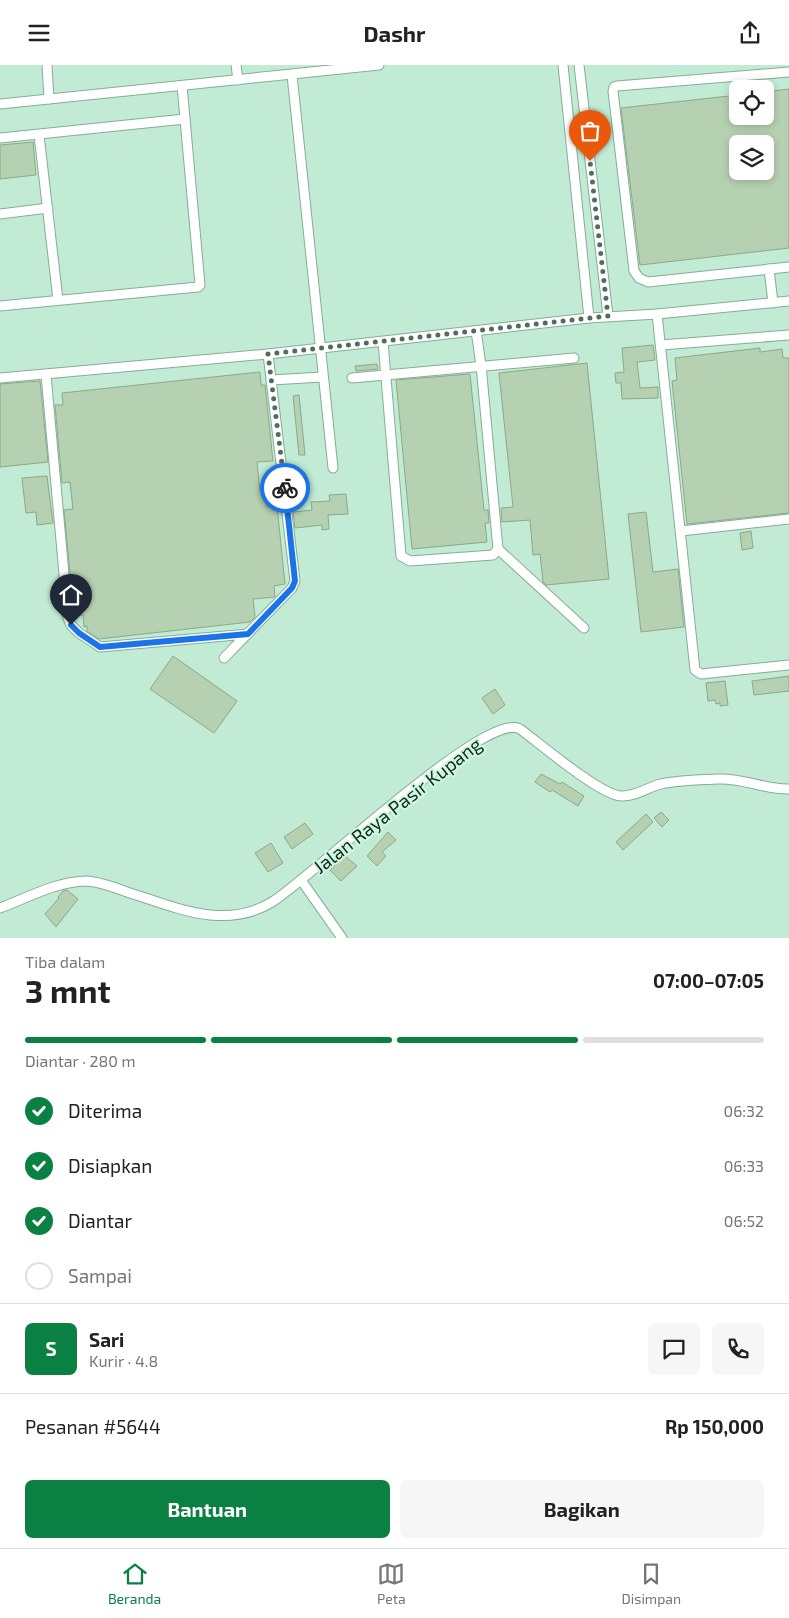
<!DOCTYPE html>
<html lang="id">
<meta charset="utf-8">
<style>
:root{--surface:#fff;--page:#f6f6f6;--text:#222;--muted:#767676;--line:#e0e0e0;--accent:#0b8043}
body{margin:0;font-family:"Exo 2",sans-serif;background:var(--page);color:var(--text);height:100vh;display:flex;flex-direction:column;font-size:19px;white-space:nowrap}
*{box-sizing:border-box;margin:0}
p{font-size:16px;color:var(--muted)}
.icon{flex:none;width:28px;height:28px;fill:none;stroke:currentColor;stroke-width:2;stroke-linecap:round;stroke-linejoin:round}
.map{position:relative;height:873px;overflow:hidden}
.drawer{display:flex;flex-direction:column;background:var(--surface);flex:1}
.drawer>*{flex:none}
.fabs{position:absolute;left:729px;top:15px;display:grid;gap:10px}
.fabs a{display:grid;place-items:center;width:45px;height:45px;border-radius:8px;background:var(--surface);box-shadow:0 2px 8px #0003;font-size:25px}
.pin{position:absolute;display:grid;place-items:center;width:42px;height:42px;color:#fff;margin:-51px -21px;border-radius:50% 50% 50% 0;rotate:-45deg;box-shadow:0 0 5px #0007}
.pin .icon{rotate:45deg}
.courier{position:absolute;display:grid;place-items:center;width:50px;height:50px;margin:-25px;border:4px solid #1a73e8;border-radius:50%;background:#fff;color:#222;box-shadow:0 1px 6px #0007}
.overview em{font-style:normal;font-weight:700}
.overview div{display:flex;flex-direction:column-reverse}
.overview{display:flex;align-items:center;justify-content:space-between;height:85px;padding:0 25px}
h1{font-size:32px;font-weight:700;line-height:38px}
.bar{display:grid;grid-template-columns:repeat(4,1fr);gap:8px 5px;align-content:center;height:60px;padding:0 25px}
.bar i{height:6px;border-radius:4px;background:var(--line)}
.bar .active{background:var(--accent)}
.bar p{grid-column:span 4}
.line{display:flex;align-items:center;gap:12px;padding:0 25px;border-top:1px solid var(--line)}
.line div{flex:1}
.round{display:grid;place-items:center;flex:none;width:52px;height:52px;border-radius:8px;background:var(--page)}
ol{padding:0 25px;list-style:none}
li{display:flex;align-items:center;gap:15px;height:55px}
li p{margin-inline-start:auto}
li .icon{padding:5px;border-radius:50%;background:var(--accent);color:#fff;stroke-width:4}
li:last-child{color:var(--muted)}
li i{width:28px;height:28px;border:2px solid var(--line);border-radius:50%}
.cta{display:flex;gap:10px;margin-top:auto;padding:10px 25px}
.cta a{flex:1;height:58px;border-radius:8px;background:var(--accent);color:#fff;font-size:20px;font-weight:700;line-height:58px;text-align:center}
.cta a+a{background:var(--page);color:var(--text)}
header{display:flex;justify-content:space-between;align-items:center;height:65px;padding:0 25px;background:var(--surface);font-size:22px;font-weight:700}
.menu{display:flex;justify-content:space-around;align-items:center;height:70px;border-top:1px solid var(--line);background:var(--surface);font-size:14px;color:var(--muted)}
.menu a{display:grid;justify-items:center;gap:2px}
.menu .active{color:var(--accent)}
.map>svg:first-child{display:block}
.building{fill:#b6d1b1;stroke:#8da888;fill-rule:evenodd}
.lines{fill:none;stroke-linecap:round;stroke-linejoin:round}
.minor-casing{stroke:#85ad97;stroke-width:11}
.minor{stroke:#fff;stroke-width:9}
.done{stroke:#536c5e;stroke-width:5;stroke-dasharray:0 9}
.route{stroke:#1a73e8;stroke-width:6}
.labels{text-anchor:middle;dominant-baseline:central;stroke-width:4;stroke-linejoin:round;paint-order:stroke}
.street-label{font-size:19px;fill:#18281f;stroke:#cef9e1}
</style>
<header><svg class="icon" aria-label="menu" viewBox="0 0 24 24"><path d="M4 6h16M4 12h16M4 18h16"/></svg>Dashr<svg class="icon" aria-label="share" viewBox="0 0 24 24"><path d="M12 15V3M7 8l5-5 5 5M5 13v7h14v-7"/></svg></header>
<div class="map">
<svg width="789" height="873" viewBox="0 0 789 873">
<rect width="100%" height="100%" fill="#c1ebd4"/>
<!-- building -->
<g class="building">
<path d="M789,24v159l-149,17 -19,-157 117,-13v21h27v-24zM738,79h27v27h-27z"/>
<path d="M33,77l3,33 -36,4v-34z"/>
<path d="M653,280l2,15 -18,2 3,26 18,-1v11l-36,1 -1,-16h-5l-1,-10 9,-1 -2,-24z"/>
<path d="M760,283v4l22,-3 1,9h6v155l-102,11 -15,-143 5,-1 -2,-22z"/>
<path d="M587,298l22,216 -63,6 -3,-3 -3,-28 -7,1 -3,-35 -28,2 -1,-14 12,-1 -14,-134z"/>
<path d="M377,299l1,5 -22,2 -1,-5z"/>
<path d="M260,307l1,13h4l8,76 -16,1 3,29h5l2,16 10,-1 8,78 -11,2 1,11 -22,2 2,18 -5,5 -151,17 -12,-8v-5l-3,1 -1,-12 -9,1 -10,-106 9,-1 -3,-27 -8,1 -7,-78h8l-1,-12z"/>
<path d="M470,309l14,136h4l1,13h-4l2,19 -75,7 -16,-169z"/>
<path d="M40,316l8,81 -48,5v-83z"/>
<path d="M299,330l6,60h-6l-6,-59z"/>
<path d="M305,408l2,17 -8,1v-4h-9l-1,-12z"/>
<path d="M47,411l6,47 -16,2 -1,-13 -10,1 -4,-35z"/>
<path d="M346,429l2,20 -20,1 1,14 -7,1v-5l-27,3 -2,-16 19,-2 -1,-8 19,-1 -1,-6z"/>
<path d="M646,447l7,60 25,-3 6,58 -43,5 -13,-118z"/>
<path d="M751,466l2,17 -11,2 -2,-17z"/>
<path d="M173,591l64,45 -23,32 -64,-44z"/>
<path d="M789,611v15l-35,4 -2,-14z"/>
<path d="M725,616l3,24 -8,1v-3l-4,1 -1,-4 -7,1 -2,-18z"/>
<path d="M495,624l10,16 -12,9 -11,-16z"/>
<path d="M541,709l19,10 2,-2 22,14 -6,10 -26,-16 -2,2 -15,-10z"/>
<path d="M661,747l8,8 -7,7 -8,-9z"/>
<path d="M646,749l7,8 -30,28 -7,-8z"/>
<path d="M305,758l8,11 -21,15 -8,-12z"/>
<path d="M388,767l8,8 -14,12 4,4 -9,10 -10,-10z"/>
<path d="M271,778l12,20 -15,9 -13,-19z"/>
<path d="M345,791l12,10 -16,15 -11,-11z"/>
<path d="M67,825l11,9 -22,28 -11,-13 14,-16 -1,-1 5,-6z"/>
</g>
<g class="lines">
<defs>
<g id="minor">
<path d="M47,0l2,34"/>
<path d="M236,0l2,15"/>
<path d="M563,0l26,253"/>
<path d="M579,0l29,251"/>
<path d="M789,7l-172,14 -3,1 -1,4 21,180 5,7 9,4 141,-15"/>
<path d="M292,10l41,393"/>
<path d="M0,39l379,-39"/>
<path d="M39,70l19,165"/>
<path d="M0,73l185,-19"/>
<path d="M0,149l48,-6"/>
<path d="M769,204l4,34"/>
<path d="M0,241l198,-19 2,-2 -18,-199"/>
<path d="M657,249l38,356 6,4 88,-9"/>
<path d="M476,266l5,34 17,184 86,79"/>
<path d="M383,277l18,214 9,5 83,-6 5,-6"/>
<path d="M661,280l128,-10"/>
<path d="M46,310l22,243 3,7 8,8 21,14 148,-13"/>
<path d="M0,313l268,-24 321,-36 68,-4 132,-13"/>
<path d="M352,313l222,-20"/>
<path d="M271,315l51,-3"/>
<path d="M681,466l108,-12"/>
<path d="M224,593l68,-70 3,-7 -27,-227"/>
<path d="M301,815l41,58"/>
<path d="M0,843c27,-10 57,-27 87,-27 13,1 27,6 40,11 48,15 98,39 145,10 38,-23 214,-192 248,-173 19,14 80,66 101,67 14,1 27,-9 40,-12 18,-4 38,-4 57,-5 27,-1 47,11 71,10"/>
</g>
</defs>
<!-- minor casing -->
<use href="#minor" class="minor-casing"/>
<!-- minor -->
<use href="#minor" class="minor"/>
</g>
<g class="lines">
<!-- done -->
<path class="done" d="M285,423l-17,-134 340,-38 -18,-155"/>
<!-- route -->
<path class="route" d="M71,560l8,8 21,14 148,-13 44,-46 3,-7 -10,-93"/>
</g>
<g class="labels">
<!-- street labels -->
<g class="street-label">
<text transform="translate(397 740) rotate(-38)">Jalan Raya Pasir Kupang</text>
</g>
</g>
</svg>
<div class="fabs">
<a><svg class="icon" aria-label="locate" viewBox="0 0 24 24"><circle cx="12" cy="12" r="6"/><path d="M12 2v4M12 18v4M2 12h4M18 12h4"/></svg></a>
<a><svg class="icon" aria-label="layers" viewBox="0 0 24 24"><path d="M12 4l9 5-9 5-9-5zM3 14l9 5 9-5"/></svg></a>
</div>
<div class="pin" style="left:590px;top:96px;background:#ea580c"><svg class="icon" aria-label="bag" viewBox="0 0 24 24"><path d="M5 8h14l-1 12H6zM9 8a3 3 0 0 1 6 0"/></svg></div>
<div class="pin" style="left:71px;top:560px;background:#1f2937"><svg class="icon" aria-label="home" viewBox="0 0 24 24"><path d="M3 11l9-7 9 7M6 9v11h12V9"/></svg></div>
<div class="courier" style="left:285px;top:423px"><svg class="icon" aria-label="bike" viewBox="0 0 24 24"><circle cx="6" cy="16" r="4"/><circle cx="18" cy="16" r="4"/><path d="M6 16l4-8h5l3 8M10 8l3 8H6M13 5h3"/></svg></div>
</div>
<section class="drawer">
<div class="overview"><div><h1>3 mnt</h1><p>Tiba dalam</p></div><em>07:00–07:05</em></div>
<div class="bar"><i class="active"></i><i class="active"></i><i class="active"></i><i></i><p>Diantar · 280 m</p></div>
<ol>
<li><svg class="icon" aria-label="check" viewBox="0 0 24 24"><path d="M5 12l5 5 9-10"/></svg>Diterima<p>06:32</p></li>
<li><svg class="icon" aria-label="check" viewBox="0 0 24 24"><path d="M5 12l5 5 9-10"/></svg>Disiapkan<p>06:33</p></li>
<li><svg class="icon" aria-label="check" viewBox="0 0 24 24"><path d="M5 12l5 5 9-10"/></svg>Diantar<p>06:52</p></li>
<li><i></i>Sampai</li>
</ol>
<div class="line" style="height:90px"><b class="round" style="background:var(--accent);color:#fff">S</b><div><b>Sari</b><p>Kurir · 4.8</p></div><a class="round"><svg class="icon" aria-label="chat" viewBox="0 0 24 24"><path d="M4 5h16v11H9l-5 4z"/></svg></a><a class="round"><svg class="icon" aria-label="phone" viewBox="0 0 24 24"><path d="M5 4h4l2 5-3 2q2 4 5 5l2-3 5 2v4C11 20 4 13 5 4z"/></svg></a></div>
<div class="line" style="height:65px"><div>Pesanan #5644</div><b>Rp 150,000</b></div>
<div class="cta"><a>Bantuan</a><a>Bagikan</a></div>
</section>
<nav class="menu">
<a class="active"><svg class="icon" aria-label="home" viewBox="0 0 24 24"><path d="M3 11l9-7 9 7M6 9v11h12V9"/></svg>Beranda</a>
<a><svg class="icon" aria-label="map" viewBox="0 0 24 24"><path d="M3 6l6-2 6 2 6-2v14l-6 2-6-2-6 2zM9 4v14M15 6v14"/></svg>Peta</a>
<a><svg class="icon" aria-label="saved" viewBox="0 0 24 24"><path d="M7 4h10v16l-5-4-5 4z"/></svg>Disimpan</a>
</nav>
